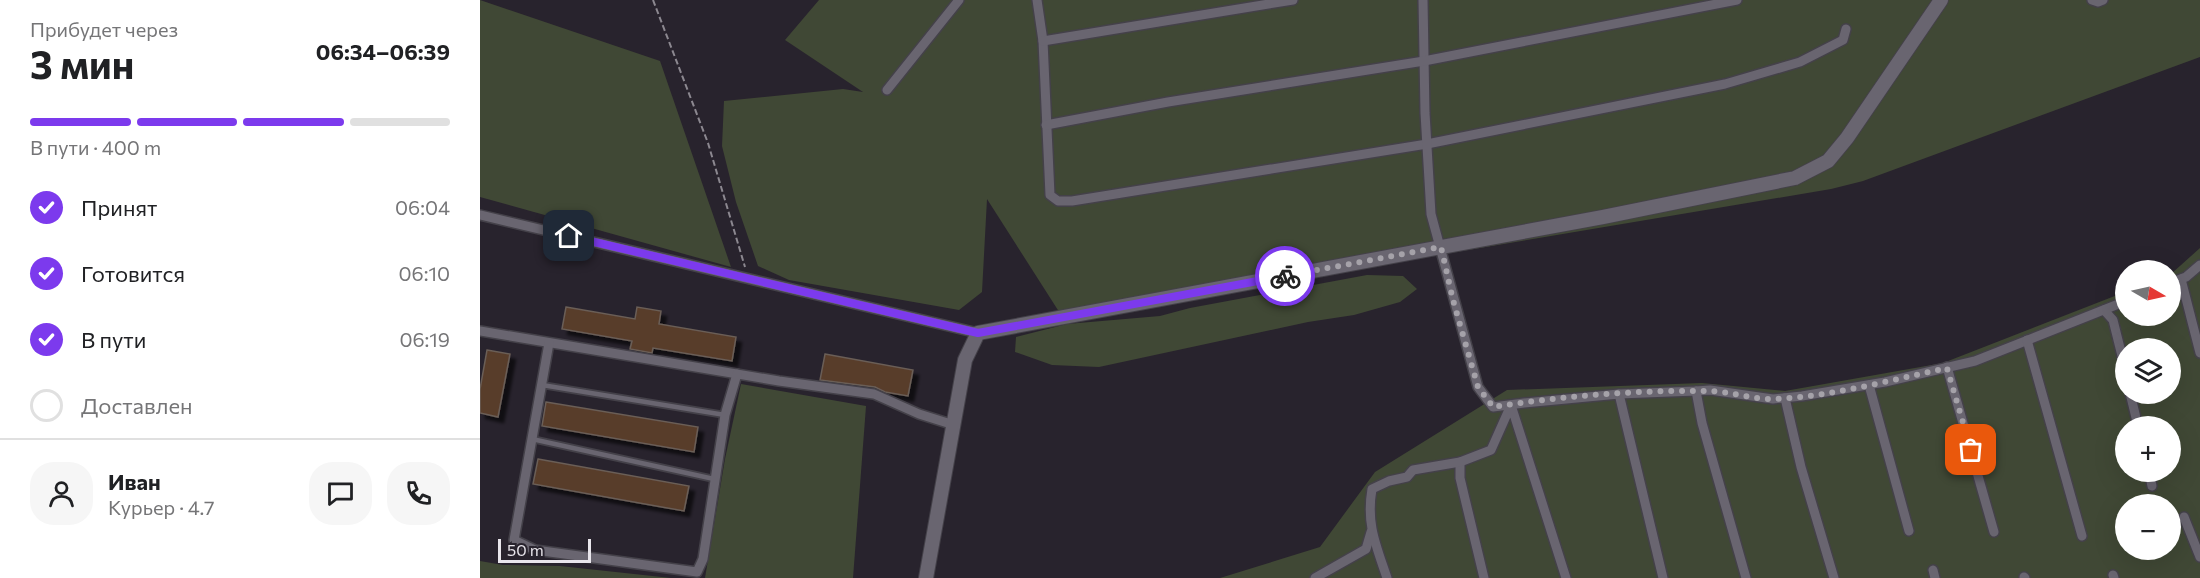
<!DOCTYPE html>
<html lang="ru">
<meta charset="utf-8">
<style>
:root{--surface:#fff;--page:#f6f6f6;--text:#202124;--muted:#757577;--line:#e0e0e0;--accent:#7c3aed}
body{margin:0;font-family:Commissioner,sans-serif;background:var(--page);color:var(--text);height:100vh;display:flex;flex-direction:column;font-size:22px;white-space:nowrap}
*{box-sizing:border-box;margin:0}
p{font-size:20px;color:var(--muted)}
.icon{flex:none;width:33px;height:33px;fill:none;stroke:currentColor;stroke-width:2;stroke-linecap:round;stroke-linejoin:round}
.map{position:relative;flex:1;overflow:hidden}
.panel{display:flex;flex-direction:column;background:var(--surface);width:480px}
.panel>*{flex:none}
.needle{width:39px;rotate:99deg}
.fabs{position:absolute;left:1635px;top:260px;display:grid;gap:12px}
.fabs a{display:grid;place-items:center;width:66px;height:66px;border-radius:50%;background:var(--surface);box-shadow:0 6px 24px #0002;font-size:30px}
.scale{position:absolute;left:18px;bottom:15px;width:93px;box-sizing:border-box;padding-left:6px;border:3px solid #e9e6ec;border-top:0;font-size:16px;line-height:21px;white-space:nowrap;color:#e9e6ec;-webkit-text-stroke:4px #28232d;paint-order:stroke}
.pin{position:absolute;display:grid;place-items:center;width:51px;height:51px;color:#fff;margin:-26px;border-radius:12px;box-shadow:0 3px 9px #0006}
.courier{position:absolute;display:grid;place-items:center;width:60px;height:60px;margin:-30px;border:4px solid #7c3aed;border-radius:50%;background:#fff;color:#222;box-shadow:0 2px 8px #0007}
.headline em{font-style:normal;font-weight:700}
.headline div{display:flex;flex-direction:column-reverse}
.headline{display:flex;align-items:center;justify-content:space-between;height:102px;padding:0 30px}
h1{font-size:39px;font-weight:700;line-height:45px}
.bar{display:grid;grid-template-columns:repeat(4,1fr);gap:9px 6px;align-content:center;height:72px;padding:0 30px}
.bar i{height:8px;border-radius:4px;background:var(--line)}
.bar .active{background:var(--accent)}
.bar p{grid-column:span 4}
.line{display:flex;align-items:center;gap:15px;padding:0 30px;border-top:2px solid var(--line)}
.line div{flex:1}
.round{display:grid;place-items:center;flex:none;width:63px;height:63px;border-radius:24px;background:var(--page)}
ol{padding:0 30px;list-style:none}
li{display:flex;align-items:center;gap:18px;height:66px}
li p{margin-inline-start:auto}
li .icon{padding:6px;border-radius:50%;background:var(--accent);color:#fff;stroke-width:4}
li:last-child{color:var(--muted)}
li i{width:33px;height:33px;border:3px solid var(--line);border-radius:50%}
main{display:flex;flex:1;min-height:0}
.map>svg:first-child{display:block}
.green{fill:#404835;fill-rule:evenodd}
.building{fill:#593d2c;stroke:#6a5e57;stroke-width:1.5;filter:url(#shadow)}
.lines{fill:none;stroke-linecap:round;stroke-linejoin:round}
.lane-casing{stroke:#444149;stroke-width:8}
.street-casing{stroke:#444149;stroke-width:12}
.secondary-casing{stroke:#444149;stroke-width:16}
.path{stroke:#8c8890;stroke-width:2;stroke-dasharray:6 3;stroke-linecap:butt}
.lane{stroke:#696570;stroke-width:4.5}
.street{stroke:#696570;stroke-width:9}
.secondary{stroke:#696570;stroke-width:14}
.done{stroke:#a5a2a9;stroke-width:6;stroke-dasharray:0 10.8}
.route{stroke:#7c3aed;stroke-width:8}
</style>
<main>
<section class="panel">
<div class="headline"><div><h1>3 мин</h1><p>Прибудет через</p></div><em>06:34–06:39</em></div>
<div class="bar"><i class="active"></i><i class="active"></i><i class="active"></i><i></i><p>В пути · 400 m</p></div>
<ol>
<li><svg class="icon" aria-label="check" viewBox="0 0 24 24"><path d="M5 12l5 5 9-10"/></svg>Принят<p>06:04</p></li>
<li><svg class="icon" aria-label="check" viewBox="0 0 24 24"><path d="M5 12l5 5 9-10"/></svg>Готовится<p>06:10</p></li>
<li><svg class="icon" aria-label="check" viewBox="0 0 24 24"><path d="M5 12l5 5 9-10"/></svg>В пути<p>06:19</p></li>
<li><i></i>Доставлен</li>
</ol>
<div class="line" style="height:108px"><a class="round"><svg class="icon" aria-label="person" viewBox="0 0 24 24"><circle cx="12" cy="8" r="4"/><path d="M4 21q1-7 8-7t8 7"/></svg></a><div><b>Иван</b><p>Курьер · 4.7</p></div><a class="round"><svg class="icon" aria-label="chat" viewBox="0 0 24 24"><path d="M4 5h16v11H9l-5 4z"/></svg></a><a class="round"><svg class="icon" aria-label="phone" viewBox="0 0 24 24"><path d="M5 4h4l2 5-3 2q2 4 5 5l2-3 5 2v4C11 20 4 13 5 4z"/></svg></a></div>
</section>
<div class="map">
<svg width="1720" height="578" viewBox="0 0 1720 578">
<defs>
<filter id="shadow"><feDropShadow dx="5.5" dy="5.5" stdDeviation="1.5" flood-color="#0009"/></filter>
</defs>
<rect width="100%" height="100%" fill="#28232d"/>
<!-- green -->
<g class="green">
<path d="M0,0l180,61 71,206 -251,-70z"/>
<path d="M339,0h1381v57l-337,124 -32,8 -768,129 -76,-119 -5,93 -23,18 -170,-30 -31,-14 -22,-64 -14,-56 2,-45 119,-12 20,3 -78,-52z"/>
<path d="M1720,248v330h-980l100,-31 55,-75 132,-82 195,-7 83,8 158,-28 182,-71 1,23h44l1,-41zM1646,348h44v45h-44zM1646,426h44v45h-44zM1646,504h44v45h-44z"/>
<path d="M887,275l36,1 14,13 -17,13 -46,13 -46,7 -209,45 -47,-2 -37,-13 1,-15 51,-13 93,-8 30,-8z"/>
<path d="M261,384l125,22 -13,172h-148l20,-119z"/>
<path d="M0,561l23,4 57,1 111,12h-191z"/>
</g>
<!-- building -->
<g class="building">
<path d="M86,307l69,12 2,-12 24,4 -2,13 77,13 -4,24 -79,-13 -1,5 -22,-4 2,-8 -70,-12z"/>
<path d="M7,350l23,4 -12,63 -18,-4v-24z"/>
<path d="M345,354l88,16 -5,26 -23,-4 -10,-5 -55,-7z"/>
<path d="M66,402l152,25 -4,25 -152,-26z"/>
<path d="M58,459l151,27 -5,25 -151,-27z"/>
</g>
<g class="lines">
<defs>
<g id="lane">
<path d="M62,385l183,30"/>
<path d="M52,439l182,40"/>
</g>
<g id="street">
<path d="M557,0l6,41 7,154 8,6h14l355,-57 298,-60 75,-22 43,-22 3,-11"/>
<path d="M943,0l2,113 6,101 47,173 15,20 31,-4 95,-9 77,-3 14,-1 63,9 29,-3 83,-14 90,-21 151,-60"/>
<path d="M1612,0l6,2 5,-2"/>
<path d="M563,41l250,-41"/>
<path d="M407,90l72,-90"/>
<path d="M566,125l122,-23 256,-41 313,-61"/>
<path d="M0,215l498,118"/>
<path d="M1701,279l19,74"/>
<path d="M1690,283l16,-6 14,-12"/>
<path d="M1624,310l9,10 13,52"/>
<path d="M0,331l299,50 95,13 45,20 35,11"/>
<path d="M1547,340l55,196"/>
<path d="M69,343l-35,197 21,10 162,22 6,-13 22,-144 12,-41"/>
<path d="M1467,367l47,165"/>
<path d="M1389,385l40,146"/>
<path d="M1216,391l6,32 44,155"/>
<path d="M1650,393l8,33"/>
<path d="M1139,394l44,184"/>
<path d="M1305,398l16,69 33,111"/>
<path d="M980,462v16l24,100"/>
<path d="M1669,471l3,15"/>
<path d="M1704,517l16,40"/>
<path d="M1453,570l2,8"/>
<path d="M1633,575l1,3"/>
<path d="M1544,577l1,1"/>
<path d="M835,578l51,-29 5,-17"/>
<path d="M907,578c-11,-33 -21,-54 -15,-89l17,-8 18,-4 6,-7 47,-8 31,-12 20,-45 55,173"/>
</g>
<path id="secondary" d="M446,578l39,-218 13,-27 625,-116 192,-39 33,-17 19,-23 94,-138"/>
</defs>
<!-- lane casing -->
<use href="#lane" class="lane-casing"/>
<!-- street casing -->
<use href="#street" class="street-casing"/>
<!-- secondary casing -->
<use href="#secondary" class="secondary-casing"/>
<!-- path -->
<path class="path" d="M173,0l55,143 37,124"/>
<!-- lane -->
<use href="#lane" class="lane"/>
<!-- street -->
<use href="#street" class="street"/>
<!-- secondary -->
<use href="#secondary" class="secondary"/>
</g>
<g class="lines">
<!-- done -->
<path class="done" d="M805,276l156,-29 12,53 25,87 15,20c70,-11 143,-17 215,-16 22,0 45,9 68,8 57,-3 115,-19 171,-31l24,82"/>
<!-- route -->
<path class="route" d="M89,236l409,97 307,-57"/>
</g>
</svg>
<div class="fabs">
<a><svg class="needle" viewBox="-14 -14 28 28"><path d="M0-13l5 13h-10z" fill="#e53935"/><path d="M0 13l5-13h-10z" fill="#757577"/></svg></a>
<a><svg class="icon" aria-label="layers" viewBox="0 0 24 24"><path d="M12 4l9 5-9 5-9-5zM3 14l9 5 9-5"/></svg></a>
<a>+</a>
<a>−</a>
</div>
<div class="scale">50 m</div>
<div class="pin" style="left:1491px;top:450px;background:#ea580c"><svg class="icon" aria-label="bag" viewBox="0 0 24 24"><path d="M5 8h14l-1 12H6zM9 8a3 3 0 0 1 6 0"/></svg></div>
<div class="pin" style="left:89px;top:236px;background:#1f2937"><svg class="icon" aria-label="home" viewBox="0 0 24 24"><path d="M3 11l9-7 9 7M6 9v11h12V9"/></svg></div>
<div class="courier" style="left:805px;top:276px"><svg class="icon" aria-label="bike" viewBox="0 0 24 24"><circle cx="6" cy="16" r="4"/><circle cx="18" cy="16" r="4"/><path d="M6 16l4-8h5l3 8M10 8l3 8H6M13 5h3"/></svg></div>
</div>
</main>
